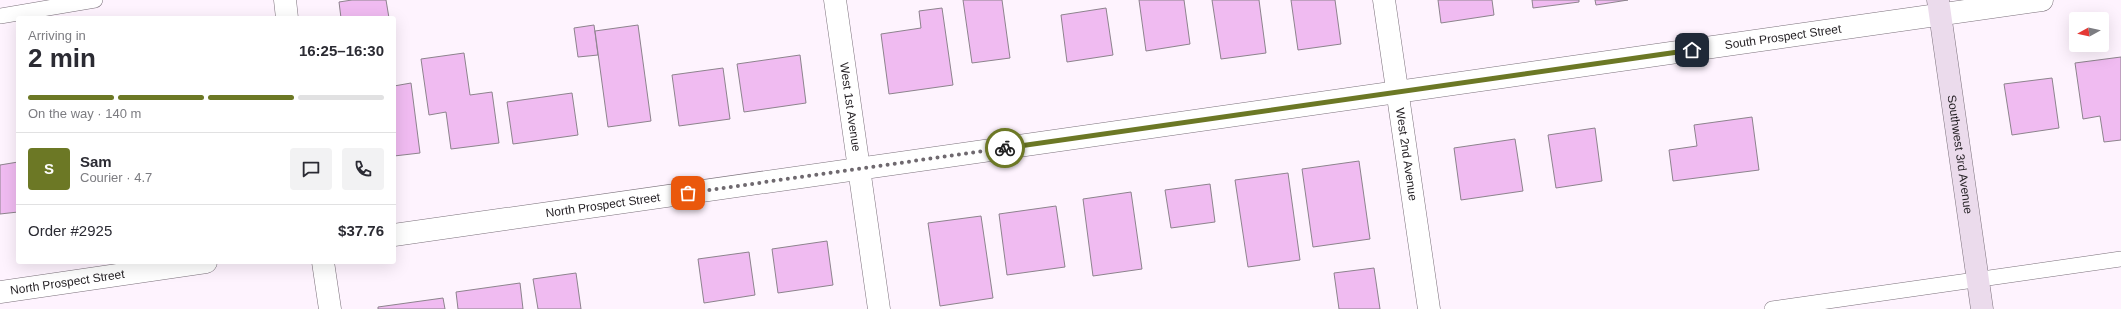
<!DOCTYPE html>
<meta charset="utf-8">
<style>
:root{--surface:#fff;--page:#f2f2f3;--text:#2b2b33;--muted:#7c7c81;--line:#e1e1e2;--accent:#6c7825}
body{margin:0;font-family:Helvetica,sans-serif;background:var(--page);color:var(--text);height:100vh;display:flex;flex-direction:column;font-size:15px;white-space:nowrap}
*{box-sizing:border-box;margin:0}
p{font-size:13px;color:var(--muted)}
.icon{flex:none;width:22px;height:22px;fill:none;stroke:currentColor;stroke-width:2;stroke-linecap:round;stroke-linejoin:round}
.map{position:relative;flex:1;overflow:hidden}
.sheet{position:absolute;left:16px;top:16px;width:380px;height:248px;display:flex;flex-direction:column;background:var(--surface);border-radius:4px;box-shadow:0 4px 16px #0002}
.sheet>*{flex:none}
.needle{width:26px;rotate:262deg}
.fabs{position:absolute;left:2069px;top:12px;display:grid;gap:8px}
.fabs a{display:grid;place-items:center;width:40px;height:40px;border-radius:4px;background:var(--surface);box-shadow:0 4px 16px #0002;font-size:20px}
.pin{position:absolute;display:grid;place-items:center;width:34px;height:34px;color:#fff;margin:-17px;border-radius:8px;box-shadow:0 2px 6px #0006}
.courier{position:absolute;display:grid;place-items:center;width:40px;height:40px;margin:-20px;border:3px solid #6c7825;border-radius:50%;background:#fff;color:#222;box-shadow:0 1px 5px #0007}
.overview em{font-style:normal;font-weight:600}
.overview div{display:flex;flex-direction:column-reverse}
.overview{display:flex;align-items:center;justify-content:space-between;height:68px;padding:0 12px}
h1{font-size:26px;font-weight:600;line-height:30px}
.bar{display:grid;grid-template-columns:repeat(4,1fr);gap:6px 4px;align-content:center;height:48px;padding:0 12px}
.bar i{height:5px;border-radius:3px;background:var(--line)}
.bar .on{background:var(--accent)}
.bar p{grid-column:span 4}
.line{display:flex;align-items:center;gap:10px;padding:0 12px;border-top:1px solid var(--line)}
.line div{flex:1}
.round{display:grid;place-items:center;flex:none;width:42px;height:42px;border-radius:4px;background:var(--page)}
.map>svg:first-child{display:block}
.building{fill:#f0bbf1;stroke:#8d838d}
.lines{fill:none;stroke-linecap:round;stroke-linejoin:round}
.lane-casing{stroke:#7b717b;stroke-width:16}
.street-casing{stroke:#7b717b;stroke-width:23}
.secondary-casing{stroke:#7b717b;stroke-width:23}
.lane{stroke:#fff;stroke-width:15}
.street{stroke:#fff;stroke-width:22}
.secondary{stroke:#ebdbec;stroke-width:22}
.done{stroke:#6f696f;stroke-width:4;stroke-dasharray:0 7.2}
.route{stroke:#6c7825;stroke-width:5}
.labels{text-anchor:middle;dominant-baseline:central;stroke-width:3.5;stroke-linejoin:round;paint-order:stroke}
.street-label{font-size:12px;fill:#221e22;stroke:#fff}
</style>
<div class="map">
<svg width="2121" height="309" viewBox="0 0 2121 309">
<rect width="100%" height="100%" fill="#fef3fe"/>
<!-- building -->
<g class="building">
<path d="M352,0h34l3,18h-48l-2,-16z"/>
<path d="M963,0h39l8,58 -38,5z"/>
<path d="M1139,0h45l6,44 -44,7z"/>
<path d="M1212,0h47l7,53 -45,6z"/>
<path d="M1291,0h44l6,44 -43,6z"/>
<path d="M1438,0h54l2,15 -53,8z"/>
<path d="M1532,0h47v2l-46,6z"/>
<path d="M1595,0h33l-32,5z"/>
<path d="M942,8l11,77 -64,9 -8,-60 40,-6 -2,-17z"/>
<path d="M1106,8l7,47 -46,7 -6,-47z"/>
<path d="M594,25l4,30 -20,2 -4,-29z"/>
<path d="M638,25l13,96 -43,6 -13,-96z"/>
<path d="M464,53l6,42 22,-3 7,51 -48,6 -5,-37 -17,3 -8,-56z"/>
<path d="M800,55l6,48 -62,9 -7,-48z"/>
<path d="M2121,57v83l-17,2 -4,-26 -17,3 -8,-56z"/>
<path d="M723,68l7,51 -51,7 -7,-51z"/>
<path d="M2052,78l7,50 -47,7 -8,-51z"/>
<path d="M411,83l9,70 -26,3v-70z"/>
<path d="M572,93l6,42 -65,9 -6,-42z"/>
<path d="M1752,117l7,53 -86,11 -4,-31 28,-4 -3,-21z"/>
<path d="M1595,128l7,53 -46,7 -8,-53z"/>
<path d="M1515,139l8,52 -62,9 -7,-52z"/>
<path d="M1359,161l11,78 -57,8 -11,-78z"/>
<path d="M18,162v50l-18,2v-49z"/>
<path d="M1288,173l12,87 -52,7 -13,-87z"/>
<path d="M1210,184l5,38 -44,6 -6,-38z"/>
<path d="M1131,192l11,77 -49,7 -10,-77z"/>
<path d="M1056,206l9,61 -58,8 -8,-61z"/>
<path d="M981,216l12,82 -53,8 -12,-83z"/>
<path d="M827,241l6,44 -55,8 -6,-44z"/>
<path d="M749,252l6,43 -51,8 -6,-44z"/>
<path d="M1374,268l6,41h-41l-5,-36z"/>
<path d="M576,273l5,36h-43l-5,-30z"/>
<path d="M520,283l3,26h-65l-2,-17z"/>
<path d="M443,298l2,11h-67v-2z"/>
</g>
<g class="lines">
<defs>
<g id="lane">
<path d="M0,16l95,-16"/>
<path d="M1772,309l349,-50"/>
</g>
<g id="street">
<path d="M285,0l2,18"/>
<path id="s1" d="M835,0l44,309"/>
<path id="s2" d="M1384,0l45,309"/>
<path id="s3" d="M394,235l1648,-235"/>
<path d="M323,262l7,47"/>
<path id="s4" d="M0,292l206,-30"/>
</g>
<g id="secondary">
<path id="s5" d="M1938,0l44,309"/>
</g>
</defs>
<!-- lane casing -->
<use href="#lane" class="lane-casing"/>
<!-- street casing -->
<use href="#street" class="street-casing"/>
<!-- secondary casing -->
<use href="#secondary" class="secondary-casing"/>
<!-- lane -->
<use href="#lane" class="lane"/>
<!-- street -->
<use href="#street" class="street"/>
<!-- secondary -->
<use href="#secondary" class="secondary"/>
</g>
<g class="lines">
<!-- done -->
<path class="done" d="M688,193l317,-45"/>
<!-- route -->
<path class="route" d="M1005,148l687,-98"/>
</g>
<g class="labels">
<!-- street labels -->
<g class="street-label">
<text stroke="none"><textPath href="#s3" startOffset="1403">South Prospect Street</textPath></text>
<text stroke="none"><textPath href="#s1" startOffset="108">West 1st Avenue</textPath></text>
<text stroke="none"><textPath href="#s5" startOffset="156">Southwest 3rd Avenue</textPath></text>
<text stroke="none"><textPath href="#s2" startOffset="156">West 2nd Avenue</textPath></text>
<text stroke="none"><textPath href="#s3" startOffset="211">North Prospect Street</textPath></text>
<text stroke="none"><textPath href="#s4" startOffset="68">North Prospect Street</textPath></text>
</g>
</g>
</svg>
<div class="fabs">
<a><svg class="needle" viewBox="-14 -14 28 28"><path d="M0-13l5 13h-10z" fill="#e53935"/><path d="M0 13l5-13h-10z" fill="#7c7c81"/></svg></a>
</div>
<div class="pin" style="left:688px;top:193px;background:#ea580c"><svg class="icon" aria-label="bag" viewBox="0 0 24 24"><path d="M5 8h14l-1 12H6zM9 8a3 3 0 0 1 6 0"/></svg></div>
<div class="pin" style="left:1692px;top:50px;background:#1f2937"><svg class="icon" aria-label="home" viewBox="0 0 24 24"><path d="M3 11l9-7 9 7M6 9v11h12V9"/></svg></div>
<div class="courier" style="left:1005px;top:148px"><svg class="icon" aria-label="bike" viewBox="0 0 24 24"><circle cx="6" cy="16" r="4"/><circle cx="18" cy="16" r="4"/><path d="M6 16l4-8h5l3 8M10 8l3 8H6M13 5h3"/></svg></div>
<section class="sheet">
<div class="overview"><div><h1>2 min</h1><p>Arriving in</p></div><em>16:25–16:30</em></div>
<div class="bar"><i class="on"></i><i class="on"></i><i class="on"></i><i></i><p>On the way · 140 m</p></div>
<div class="line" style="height:72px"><b class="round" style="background:var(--accent);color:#fff">S</b><div><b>Sam</b><p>Courier · 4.7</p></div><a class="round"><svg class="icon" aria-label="chat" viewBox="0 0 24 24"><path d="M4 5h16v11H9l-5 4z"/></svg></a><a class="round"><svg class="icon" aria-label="phone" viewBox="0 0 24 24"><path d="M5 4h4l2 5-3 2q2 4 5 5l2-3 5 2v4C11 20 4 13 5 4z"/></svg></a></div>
<div class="line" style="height:52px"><div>Order #2925</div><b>$37.76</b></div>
</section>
</div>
